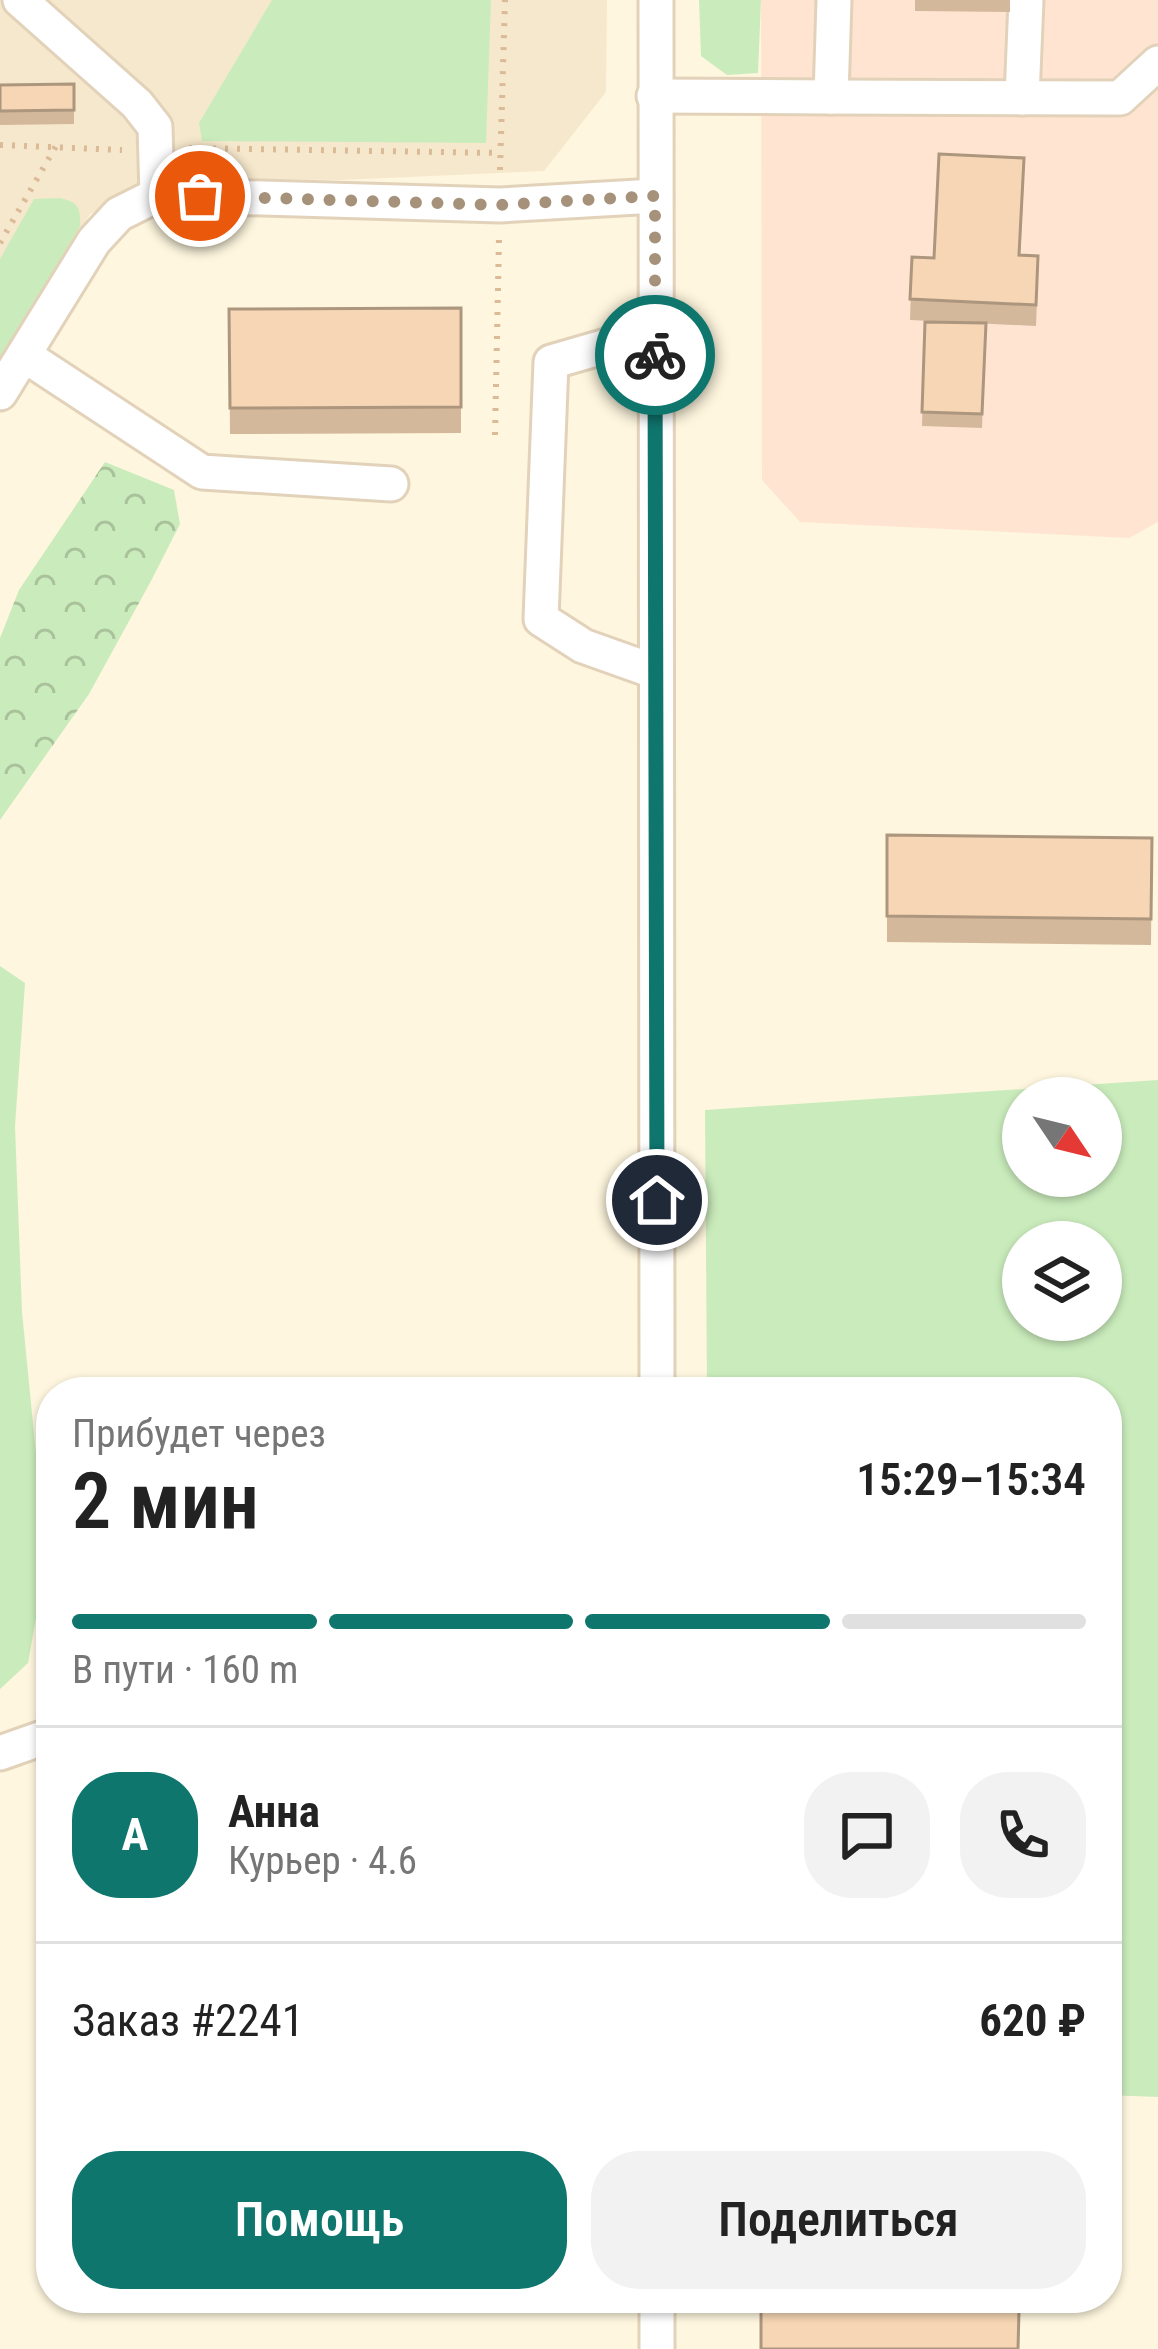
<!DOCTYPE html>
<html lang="ru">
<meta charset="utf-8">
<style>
:root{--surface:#fff;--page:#f2f2f2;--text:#222;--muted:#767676;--line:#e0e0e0;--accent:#0f766e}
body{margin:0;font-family:"Roboto Condensed",sans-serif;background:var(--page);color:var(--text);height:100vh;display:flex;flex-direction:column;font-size:45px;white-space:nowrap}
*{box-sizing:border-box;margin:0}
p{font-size:39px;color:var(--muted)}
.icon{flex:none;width:66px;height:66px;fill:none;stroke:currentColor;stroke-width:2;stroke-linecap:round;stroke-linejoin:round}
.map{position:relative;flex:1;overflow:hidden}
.sheet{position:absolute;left:36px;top:1377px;width:1086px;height:936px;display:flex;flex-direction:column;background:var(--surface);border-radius:48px;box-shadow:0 3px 9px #0004}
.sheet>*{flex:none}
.needle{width:78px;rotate:125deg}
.fabs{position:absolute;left:1002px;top:1077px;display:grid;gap:24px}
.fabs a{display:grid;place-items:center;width:120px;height:120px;border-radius:50%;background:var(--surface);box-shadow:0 3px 9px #0004;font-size:60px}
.pin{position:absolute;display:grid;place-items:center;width:102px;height:102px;color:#fff;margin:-51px;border:6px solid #fff;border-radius:50%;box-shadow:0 3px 12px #0007}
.courier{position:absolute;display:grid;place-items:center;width:120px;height:120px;margin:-60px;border:9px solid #0f766e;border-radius:50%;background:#fff;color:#222;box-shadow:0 3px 15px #0007}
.headline em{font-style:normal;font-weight:600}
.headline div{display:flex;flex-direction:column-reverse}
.headline{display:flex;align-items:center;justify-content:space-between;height:204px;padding:0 36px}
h1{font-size:78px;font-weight:600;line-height:90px}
.bar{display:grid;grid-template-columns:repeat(4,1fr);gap:18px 12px;align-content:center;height:144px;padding:0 36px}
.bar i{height:15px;border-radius:9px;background:var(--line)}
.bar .on{background:var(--accent)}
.bar p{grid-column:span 4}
.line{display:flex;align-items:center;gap:30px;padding:0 36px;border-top:3px solid var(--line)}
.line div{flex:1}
.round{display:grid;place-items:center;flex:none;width:126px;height:126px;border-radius:48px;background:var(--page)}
.action{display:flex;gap:24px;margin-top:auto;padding:24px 36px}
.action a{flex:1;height:138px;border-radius:48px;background:var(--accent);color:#fff;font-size:48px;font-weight:600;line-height:138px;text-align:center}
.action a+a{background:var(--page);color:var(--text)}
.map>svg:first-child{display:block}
.residential{fill:#f6e8cc}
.commercial{fill:#ffe5d1}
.green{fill:#caecbc;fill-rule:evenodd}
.forest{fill:url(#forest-crowns)}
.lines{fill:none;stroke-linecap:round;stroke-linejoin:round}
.minor-casing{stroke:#e2d2ba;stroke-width:39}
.path{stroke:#daba97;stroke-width:6;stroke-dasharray:3 9;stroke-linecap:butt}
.minor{stroke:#fff;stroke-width:33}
.wall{fill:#d4b89b}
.building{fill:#f6d6b4;stroke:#ac967e;stroke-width:3}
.done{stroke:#a6927b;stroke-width:12;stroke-dasharray:0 21.6}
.route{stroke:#0f766e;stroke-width:15}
</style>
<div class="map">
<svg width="1158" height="2349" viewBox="0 0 1158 2349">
<defs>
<pattern id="forest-crowns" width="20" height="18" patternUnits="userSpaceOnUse" patternTransform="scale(3)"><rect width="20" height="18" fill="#caecbc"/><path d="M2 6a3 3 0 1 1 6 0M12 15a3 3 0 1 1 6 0" fill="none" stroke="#a9c29b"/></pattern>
</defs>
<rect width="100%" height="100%" fill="#fef6de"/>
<!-- residential -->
<path class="residential" d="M0,0h607l-1,92 -62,79 -203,9 -162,-2 -89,36 -90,154z"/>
<!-- commercial -->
<path class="commercial" d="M761,0h397v522l-29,16 -329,-16 -38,-42z"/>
<!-- green -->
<g class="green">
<path d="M272,0h219l-5,143 -284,-2 -3,-18z"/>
<path d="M699,0h62l-3,73 -31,2 -26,-19z"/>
<path d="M60,198c18,4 21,10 20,28l-80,135v-102l34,-60z"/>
<path d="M0,966l25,17 -10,143 7,186 15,152 2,137 -11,62 -28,26z"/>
<path d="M1158,1080v1017l-51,-2v-703h-400l-2,-282zM1023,1098h78v78h-78zM1023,1242h78v78h-78z"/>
</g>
<!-- forest -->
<path class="forest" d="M105,462l69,28 6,34 -29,57 -62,113 -89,126v-182l19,-48z"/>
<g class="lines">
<defs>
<g id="minor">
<path d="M20,0l117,104 18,23 2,68"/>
<path d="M656,0l1,1392"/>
<path d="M654,96l177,1 3,-97"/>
<path d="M831,97l289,1 38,-35"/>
<path d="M1022,98l4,-98"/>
<path d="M655,332l-104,30 -10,257 42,27 73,26"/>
<path d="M24,355l178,117 189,12"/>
<path d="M0,393l94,-152 25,-27 38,-19 343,10 155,-9"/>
<path d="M0,1753l51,-18"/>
<path d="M657,2349v-51"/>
</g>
</defs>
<!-- minor casing -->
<use href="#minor" class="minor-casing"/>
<!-- path -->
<g class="path">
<path d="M0,145l122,5"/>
<path d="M189,148l311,5"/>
<path d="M500,170l5,-170"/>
<path d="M0,243l56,-97"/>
<path d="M495,435l4,-197"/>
</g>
<!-- minor -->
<use href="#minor" class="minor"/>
</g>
<!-- wall -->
<g class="wall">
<path d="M915,0h95v12l-95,-1z"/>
<path d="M74,84v40l-74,1v-40z"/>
<path d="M1024,178l-4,77 18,21 -2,50 -126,-6 2,-63 22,1z"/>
<path d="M461,308v125l-231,1 -1,-125z"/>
<path d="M925,322l61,1 -4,105 -60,-2z"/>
<path d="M887,835l265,3 -1,107 -264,-3z"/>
</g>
<!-- building -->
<g class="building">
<path d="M74,84v26l-74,1v-26z"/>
<path d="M939,154l85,4 -5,97 19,1 -2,49 -126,-6 2,-42 22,1z"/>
<path d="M461,308v99l-231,1 -1,-99z"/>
<path d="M925,322l61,1 -4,91 -60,-2z"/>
<path d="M887,835l265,3 -1,81 -264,-3z"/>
<rect x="867" y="2298" width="61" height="11"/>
<path d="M761,2309l258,1 -1,39h-257z"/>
</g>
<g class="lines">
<!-- done -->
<path class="done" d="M200,196l300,9 155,-9v159"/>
<!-- route -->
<path class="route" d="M655,355l2,845"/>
</g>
</svg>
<div class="fabs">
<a><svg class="needle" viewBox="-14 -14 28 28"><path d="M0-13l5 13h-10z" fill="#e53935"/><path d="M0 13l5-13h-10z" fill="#767676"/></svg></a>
<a><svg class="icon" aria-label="layers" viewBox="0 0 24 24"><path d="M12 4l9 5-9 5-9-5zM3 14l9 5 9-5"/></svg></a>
</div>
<div class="pin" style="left:200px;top:196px;background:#ea580c"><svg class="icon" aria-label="bag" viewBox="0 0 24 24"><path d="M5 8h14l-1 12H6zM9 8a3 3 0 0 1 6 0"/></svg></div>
<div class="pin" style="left:657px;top:1200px;background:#1f2937"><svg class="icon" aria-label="home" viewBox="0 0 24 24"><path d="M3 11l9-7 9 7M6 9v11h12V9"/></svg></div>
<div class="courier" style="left:655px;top:355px"><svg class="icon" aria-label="bike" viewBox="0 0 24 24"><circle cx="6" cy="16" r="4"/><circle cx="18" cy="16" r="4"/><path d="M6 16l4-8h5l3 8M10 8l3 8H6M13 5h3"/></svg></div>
<section class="sheet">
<div class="headline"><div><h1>2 мин</h1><p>Прибудет через</p></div><em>15:29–15:34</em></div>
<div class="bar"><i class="on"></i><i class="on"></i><i class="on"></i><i></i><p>В пути · 160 m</p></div>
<div class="line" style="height:216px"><b class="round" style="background:var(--accent);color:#fff">А</b><div><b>Анна</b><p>Курьер · 4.6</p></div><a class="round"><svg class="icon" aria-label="chat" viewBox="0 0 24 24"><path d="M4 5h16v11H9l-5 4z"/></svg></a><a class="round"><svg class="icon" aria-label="phone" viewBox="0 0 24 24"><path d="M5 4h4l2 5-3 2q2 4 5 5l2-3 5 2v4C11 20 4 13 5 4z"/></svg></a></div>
<div class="line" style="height:156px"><div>Заказ #2241</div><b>620 ₽</b></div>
<div class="action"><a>Помощь</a><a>Поделиться</a></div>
</section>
</div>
